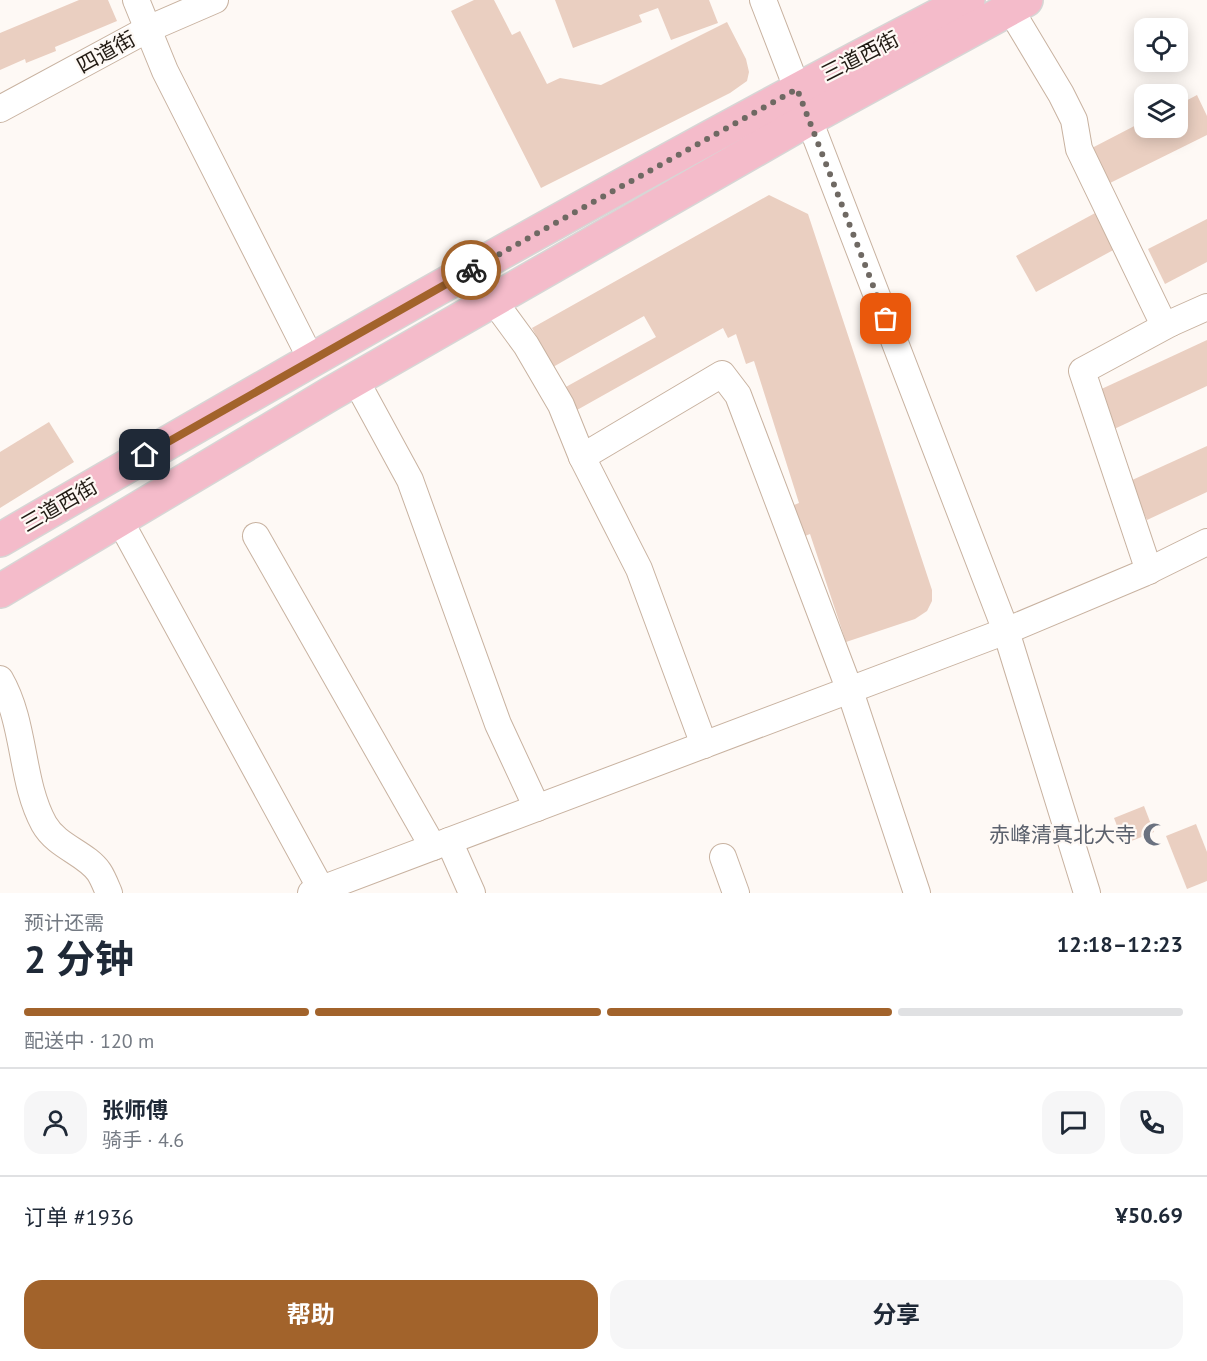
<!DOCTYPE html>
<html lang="zh">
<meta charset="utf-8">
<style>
:root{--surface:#fff;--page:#f6f6f7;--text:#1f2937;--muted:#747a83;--line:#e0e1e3;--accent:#a2632b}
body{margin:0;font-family:"PT Sans","Noto Sans SC",sans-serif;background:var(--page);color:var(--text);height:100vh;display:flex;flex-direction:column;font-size:22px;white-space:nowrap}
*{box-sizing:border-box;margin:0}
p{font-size:20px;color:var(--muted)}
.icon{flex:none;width:33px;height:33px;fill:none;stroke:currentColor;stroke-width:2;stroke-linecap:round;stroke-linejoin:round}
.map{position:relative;height:893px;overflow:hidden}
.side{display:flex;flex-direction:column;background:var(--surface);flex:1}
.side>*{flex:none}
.fabs{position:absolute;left:1134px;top:18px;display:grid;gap:12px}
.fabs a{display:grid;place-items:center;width:54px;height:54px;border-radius:12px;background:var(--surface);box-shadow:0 3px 15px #0003;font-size:30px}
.pin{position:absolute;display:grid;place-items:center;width:51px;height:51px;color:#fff;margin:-26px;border-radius:12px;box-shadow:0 3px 9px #0006}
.courier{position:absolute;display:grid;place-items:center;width:60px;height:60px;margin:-30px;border:4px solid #a2632b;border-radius:50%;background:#fff;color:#222;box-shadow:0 2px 8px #0007}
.headline em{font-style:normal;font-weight:700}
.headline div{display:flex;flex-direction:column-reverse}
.headline{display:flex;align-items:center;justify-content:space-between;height:102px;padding:0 24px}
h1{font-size:39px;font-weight:700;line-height:45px}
.bar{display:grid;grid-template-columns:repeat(4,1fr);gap:9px 6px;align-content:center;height:72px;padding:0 24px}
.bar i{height:8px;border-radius:4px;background:var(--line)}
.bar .on{background:var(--accent)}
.bar p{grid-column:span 4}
.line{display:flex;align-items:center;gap:15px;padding:0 24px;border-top:2px solid var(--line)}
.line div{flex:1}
.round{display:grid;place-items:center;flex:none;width:63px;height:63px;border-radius:18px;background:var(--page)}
.primary-button{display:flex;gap:12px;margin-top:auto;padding:12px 24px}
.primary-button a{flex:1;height:69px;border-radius:18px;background:var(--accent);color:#fff;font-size:24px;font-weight:700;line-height:69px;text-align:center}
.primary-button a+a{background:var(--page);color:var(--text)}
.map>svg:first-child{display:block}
.building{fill:#eacfc1}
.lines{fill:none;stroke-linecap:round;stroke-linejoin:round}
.minor-casing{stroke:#c8b2a0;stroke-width:28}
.major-casing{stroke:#d7d6d5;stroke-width:36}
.minor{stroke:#fff;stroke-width:26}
.major{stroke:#f4bbca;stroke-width:33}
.done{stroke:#6f6963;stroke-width:6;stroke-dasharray:0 10.8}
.route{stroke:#a2632b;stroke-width:8}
.labels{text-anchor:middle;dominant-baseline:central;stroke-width:4.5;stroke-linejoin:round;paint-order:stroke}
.street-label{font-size:21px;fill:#221b14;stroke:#fef9f5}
.worship-label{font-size:21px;fill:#5b616d;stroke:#fef9f5;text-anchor:end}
</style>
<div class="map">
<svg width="1207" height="893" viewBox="0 0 1207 893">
<rect width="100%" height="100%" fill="#fef9f5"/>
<!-- building -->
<g class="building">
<path d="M79,0h29l9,21 -62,26 1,4 -30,12 -1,-4 -25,11v-37z"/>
<path d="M474,0h20l18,35 8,-4 27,53 13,-6 41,7 126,-63 19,37 3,13 -2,9 -17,12 -189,95 -90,-177z"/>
<path d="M555,0h154l9,23 -47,17 -13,-32 -19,7 3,7 -69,26z"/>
<path d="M1197,95l10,21v19l-99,49 -18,-35 54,-28v7h34v-23z"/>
<path d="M769,195l39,19 124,376v11l-5,10 -12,8 -69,23 -36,-108 -5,2 -11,-31 5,-2 -45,-142 -8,3 -10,-30 -8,4 -5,-10 -146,82 -13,-22 92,-51 -12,-21 -91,51 -21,-39z"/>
<path d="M1097,212l20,36 -81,44 -20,-36z"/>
<path d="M1207,219v43l-42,22 -17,-35z"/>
<path d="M1207,340v46l-95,44 -17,-38z"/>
<path d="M49,422l25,40 -74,46v-56z"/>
<path d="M1207,446v46l-60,28 -17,-39z"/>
<path d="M1144,806l10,26 -30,12 -10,-26z"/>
<path d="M1196,824l11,28v29l-20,8 -21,-53z"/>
</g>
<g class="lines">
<defs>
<g id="minor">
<path d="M136,0l29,71 146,288"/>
<path d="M763,0l243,631 81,262"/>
<path d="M1010,9l51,85 13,26 5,29 82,170 10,4 36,-16"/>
<path d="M0,109l148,-80 67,-29"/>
<path d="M493,300l33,45 35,60 21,52 57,112 65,176"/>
<path d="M355,379l55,101 88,244 39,84"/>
<path d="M582,457l140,-83 16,21 112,296 67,202"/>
<path d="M119,519l202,370"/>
<path d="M256,536l177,311"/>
<path d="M1149,571l-67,-200 89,-48"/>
<path d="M0,679c26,45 20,101 44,145 13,23 42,29 55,48 4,6 7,14 10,21"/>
<path d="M449,841l23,52"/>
<path d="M723,857l13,36"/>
<path d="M311,893l695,-262 138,-58 63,-31"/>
</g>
<g id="major">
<path d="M0,540c320,-186 640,-370 968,-540"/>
<path d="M0,591l330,-197 479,-275 217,-119"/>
</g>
</defs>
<!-- minor casing -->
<use href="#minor" class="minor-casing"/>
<!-- major casing -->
<use href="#major" class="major-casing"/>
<!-- minor -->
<use href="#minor" class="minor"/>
<!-- major -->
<use href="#major" class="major"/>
</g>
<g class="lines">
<!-- done -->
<path class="done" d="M471,270l326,-181 89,230"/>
<!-- route -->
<path class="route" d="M145,455l326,-185"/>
</g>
<!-- icons -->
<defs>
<symbol id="mosque-bare" viewBox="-9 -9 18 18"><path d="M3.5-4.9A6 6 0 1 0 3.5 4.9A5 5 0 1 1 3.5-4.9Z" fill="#6b7280" stroke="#fef9f5" stroke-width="2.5" paint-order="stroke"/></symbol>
</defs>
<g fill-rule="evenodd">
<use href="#mosque-bare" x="1138" y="818" width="33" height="33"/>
</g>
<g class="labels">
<!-- street labels -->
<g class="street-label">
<text transform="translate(106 52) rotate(-29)">四道街</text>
<text transform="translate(860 56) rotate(-27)">三道西街</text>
<text transform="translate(59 505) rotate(-30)">三道西街</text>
</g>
<!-- worship labels -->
<g class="worship-label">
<text x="1136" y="834">赤峰清真北大寺</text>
</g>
</g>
</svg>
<div class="fabs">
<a><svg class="icon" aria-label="locate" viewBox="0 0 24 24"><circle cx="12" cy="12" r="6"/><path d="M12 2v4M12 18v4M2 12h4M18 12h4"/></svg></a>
<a><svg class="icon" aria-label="layers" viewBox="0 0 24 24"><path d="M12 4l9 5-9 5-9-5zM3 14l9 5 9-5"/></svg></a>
</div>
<div class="pin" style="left:886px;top:319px;background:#ea580c"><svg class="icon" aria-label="bag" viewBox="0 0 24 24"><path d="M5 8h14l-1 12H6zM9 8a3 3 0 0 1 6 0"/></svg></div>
<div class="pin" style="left:145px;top:455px;background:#1f2937"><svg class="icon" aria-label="home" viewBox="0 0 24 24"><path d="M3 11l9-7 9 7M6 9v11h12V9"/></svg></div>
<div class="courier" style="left:471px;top:270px"><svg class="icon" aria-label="bike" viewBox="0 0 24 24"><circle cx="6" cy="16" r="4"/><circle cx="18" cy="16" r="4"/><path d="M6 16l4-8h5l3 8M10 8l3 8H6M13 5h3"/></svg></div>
</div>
<section class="side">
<div class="headline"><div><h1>2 分钟</h1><p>预计还需</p></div><em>12:18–12:23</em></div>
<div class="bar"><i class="on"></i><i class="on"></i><i class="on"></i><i></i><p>配送中 · 120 m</p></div>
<div class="line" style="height:108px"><a class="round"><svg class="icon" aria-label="person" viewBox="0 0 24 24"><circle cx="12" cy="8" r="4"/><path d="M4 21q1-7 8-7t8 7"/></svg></a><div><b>张师傅</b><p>骑手 · 4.6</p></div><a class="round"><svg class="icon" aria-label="chat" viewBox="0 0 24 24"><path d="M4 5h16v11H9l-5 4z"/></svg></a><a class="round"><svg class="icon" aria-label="phone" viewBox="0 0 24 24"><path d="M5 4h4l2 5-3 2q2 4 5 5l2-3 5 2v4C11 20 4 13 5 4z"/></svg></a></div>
<div class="line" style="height:78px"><div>订单 #1936</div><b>¥50.69</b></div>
<div class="primary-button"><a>帮助</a><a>分享</a></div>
</section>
